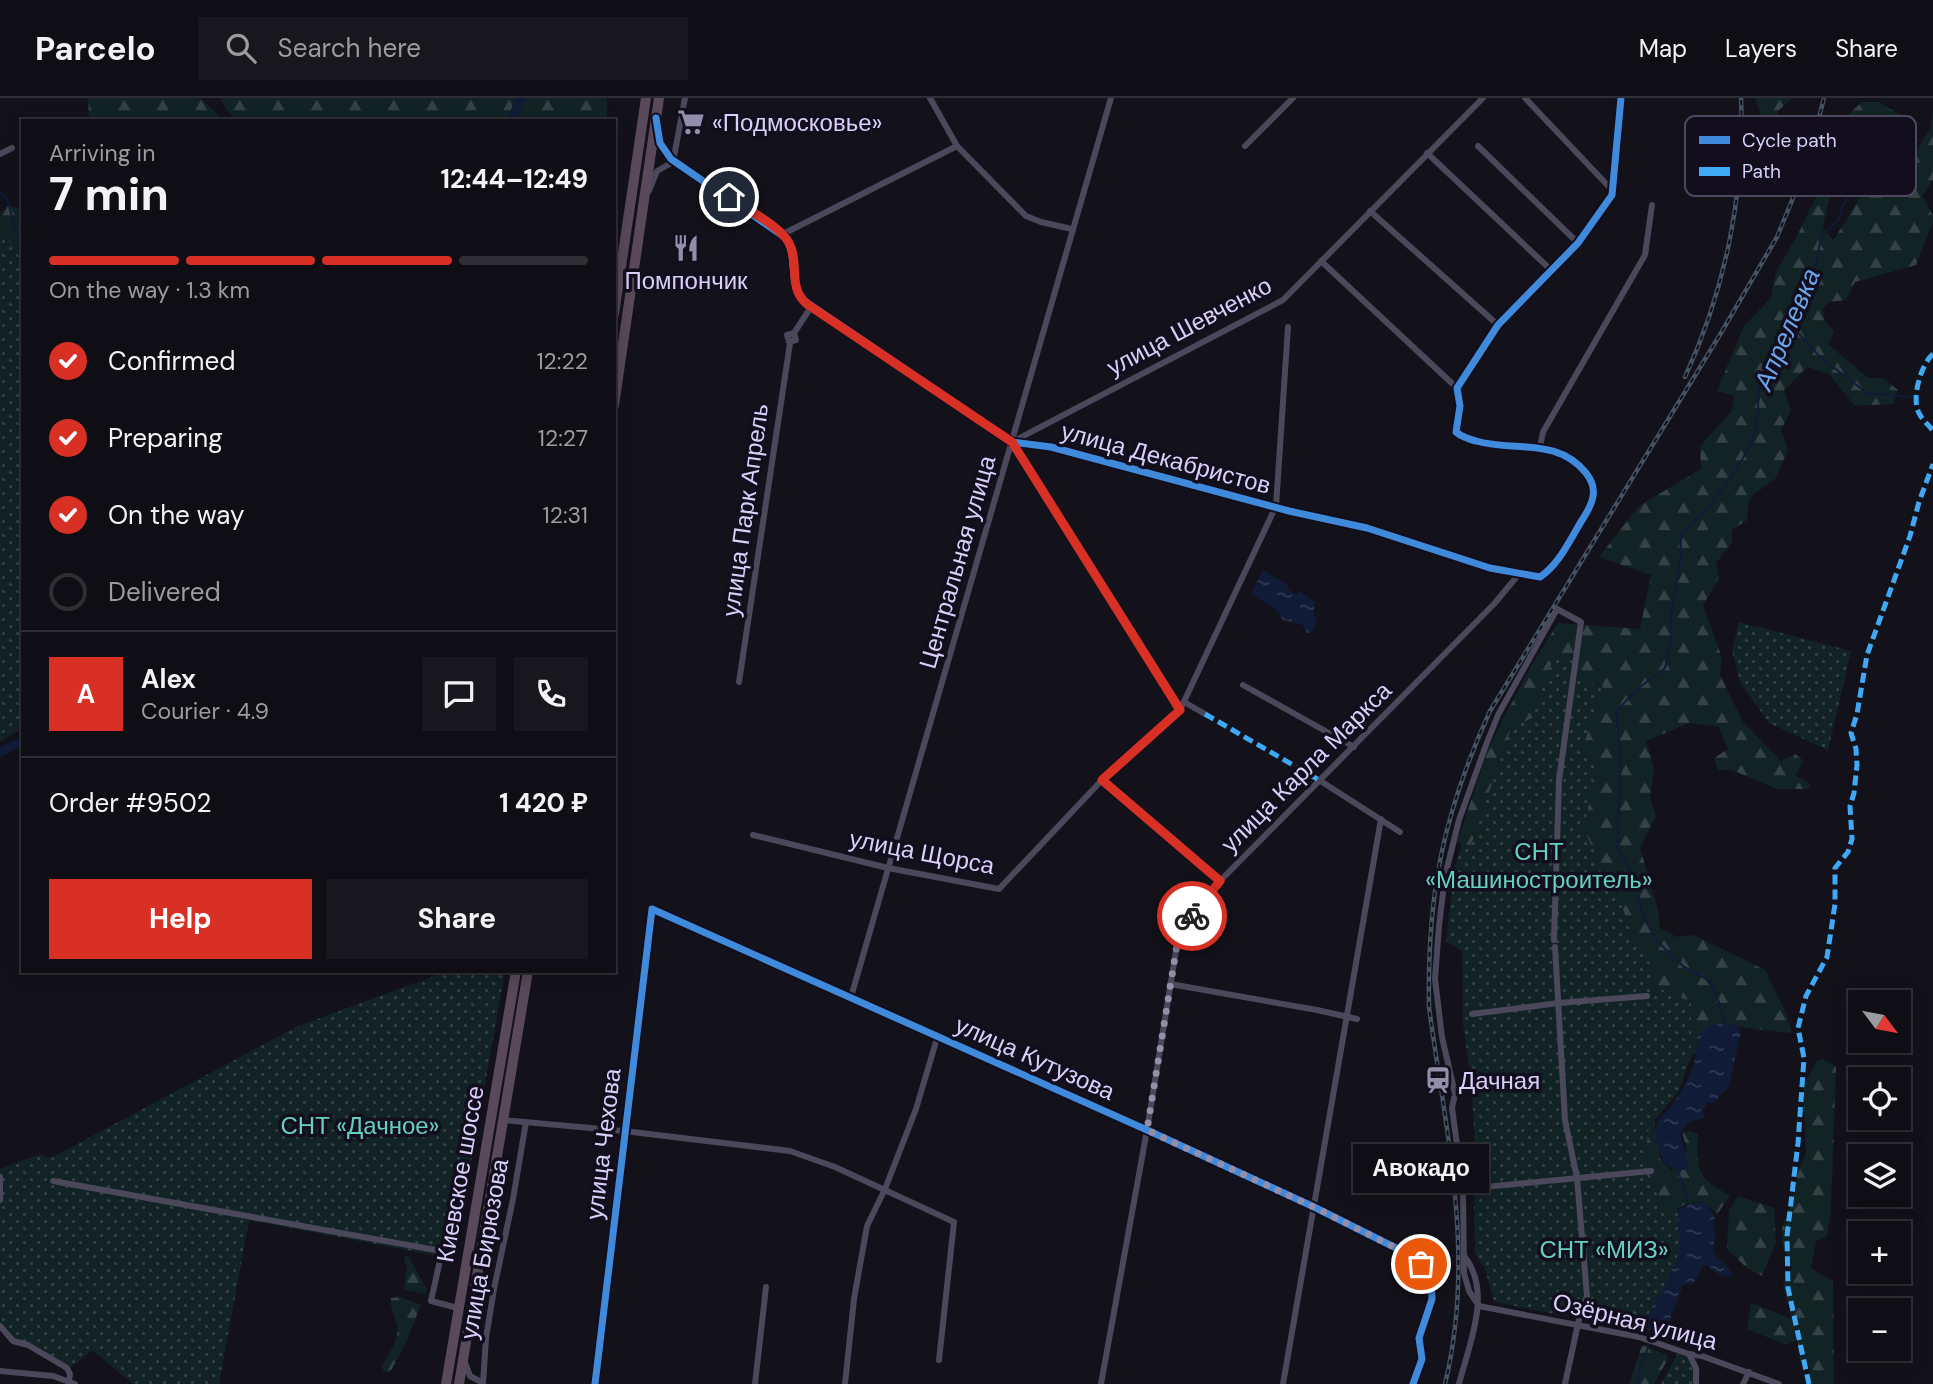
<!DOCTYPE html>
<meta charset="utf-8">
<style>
:root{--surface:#0e0e14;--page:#17171d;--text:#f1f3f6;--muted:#9b9ca0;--line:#2e2e34;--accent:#d93025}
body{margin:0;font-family:"DM Sans",sans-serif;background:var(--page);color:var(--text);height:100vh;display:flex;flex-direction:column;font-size:26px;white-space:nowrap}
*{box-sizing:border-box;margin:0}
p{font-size:23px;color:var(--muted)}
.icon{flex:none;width:38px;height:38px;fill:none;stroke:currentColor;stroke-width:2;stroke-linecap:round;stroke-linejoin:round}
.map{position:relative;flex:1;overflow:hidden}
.drawer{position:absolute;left:21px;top:21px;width:595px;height:854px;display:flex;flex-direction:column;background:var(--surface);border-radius:0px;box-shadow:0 4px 18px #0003,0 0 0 2px var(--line)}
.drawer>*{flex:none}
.needle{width:46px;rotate:122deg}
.tools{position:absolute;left:1848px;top:892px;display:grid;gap:14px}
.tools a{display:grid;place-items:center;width:63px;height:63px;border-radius:0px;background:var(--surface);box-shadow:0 4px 18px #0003,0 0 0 2px var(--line);font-size:35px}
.pin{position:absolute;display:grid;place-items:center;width:60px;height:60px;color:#fff;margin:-30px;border:4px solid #fff;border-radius:50%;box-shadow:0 2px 7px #0007}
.courier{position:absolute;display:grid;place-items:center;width:70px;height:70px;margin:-35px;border:5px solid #d93025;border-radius:50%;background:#fff;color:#222;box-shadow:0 2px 9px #0007}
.bubble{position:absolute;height:49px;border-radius:0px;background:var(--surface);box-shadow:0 4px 18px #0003,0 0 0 2px var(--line);font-size:23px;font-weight:700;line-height:49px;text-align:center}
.summary em{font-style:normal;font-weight:700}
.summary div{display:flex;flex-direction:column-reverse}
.summary{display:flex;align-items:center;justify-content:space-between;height:119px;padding:0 28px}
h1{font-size:46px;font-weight:700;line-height:52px}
.bar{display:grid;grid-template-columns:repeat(4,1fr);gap:10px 7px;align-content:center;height:84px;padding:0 28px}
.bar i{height:9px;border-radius:5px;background:var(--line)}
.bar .selected{background:var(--accent)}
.bar p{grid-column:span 4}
.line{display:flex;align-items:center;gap:18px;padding:0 28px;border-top:2px solid var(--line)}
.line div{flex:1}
.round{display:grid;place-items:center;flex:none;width:74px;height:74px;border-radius:0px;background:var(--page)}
ol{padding:0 28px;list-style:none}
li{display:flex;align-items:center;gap:21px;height:77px}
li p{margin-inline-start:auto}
li .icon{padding:7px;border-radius:50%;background:var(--accent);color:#fff;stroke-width:4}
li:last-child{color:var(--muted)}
li i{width:38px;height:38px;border:4px solid var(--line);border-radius:50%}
.button{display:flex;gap:14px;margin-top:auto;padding:14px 28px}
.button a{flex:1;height:80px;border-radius:0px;background:var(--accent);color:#fff;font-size:28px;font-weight:700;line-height:80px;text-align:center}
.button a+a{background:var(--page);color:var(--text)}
header{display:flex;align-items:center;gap:42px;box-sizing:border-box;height:98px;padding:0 35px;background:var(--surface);border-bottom:2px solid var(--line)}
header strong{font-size:33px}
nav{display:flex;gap:38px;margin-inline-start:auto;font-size:24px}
.search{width:490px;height:63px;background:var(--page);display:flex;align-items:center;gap:18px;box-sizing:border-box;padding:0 24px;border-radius:0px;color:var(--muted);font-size:26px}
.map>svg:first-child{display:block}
.grass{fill:url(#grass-dots)}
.forest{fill:url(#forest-firs)}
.water{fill:url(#water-ripples)}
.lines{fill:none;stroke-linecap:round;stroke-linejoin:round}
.stream{stroke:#101b38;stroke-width:2}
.river{stroke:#101b38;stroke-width:9}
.minor{stroke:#4a485a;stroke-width:6}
.highway{stroke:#59495a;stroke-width:10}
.rail-casing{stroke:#445361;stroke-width:4.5}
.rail{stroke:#120e1d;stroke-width:2;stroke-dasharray:5;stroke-linecap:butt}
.quiet{stroke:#3fa9f5;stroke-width:5;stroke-dasharray:10 5;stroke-linecap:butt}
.cycleway-casing{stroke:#120e1d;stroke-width:11}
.cycleway{stroke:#408adc;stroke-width:7}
.done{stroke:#948eab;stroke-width:7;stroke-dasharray:0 12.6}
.route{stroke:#d93025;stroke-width:9}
.labels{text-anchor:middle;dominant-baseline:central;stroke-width:7;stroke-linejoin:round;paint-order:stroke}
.poi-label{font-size:24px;fill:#d9d0f9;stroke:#120e1d;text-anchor:start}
.street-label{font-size:24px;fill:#d9d0f9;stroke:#120e1d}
.park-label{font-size:24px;fill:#66d0bf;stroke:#120e1d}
.water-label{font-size:26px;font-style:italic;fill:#6ba5ed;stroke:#120e1d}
.key{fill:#120e1d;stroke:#4e485f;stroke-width:2}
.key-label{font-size:19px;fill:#d9d0f9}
</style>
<header>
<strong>Parcelo</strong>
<div class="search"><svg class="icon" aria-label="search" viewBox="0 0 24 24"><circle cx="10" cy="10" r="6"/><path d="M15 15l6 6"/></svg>Search here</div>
<nav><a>Map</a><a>Layers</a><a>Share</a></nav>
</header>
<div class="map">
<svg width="1933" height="1286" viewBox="0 0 1933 1286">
<defs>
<pattern id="grass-dots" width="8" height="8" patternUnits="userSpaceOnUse" patternTransform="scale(1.75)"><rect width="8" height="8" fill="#122325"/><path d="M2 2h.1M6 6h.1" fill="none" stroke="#344245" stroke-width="1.8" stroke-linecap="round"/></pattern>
<pattern id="forest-firs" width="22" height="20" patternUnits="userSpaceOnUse" patternTransform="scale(1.75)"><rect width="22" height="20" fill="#122325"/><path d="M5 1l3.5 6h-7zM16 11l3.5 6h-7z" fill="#344245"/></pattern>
<pattern id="water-ripples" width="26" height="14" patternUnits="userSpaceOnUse" patternTransform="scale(1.75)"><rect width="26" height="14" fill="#101b38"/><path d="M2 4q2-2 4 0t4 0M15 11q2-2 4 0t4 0" fill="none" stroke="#323b56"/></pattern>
</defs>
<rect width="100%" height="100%" fill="#13121a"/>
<!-- grass -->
<g class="grass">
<path d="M0,130l23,34v465l-23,15z"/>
<path d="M1739,524l112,29 -23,99 -59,-27 -29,-41 -8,-31z"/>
<path d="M1545,549l84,3 2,277 3,12 17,26v20l40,16v55l-12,35 -24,29 -4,51 15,20 15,26 5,15 -10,39 -34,60 -148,-29 -9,-33 -10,-15 -1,-61 8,-6 -6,-28 -5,-79 -8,-57 -1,-72 -16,-10 9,-75 47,-146z"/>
<path d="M448,873h57l-51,288 -205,-39 -30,164h-86l-41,-34 -26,21 -66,-40v-162l40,-15 11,4 245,-131z"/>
<path d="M1680,1251c15,11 24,15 18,35h-37z"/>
</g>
<!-- forest -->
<g class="forest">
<path d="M88,0h112l25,23h-136z"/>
<path d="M220,0h387v23h-369l-12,-12z"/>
<path d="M1755,0h37l-15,14 8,12 -14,63 -6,9 -14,-3 5,-62 8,-8z"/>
<path d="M1862,4h17l21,13 -5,14 -20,9 -5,18 -40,38 -7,33 10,14 39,-63 26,-23 18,-4 14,-22 3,-18v69l-11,16 11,20v6l-17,43 -61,17 -9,18 -17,2 -7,7 3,12 9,11 -6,12 40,34h15l15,12 -5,14 -38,2 -26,-32 -22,-7 -23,23 7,20 -10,20 7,20 -12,28 -27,20 -2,22 -15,10v12l-16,21 3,15 -16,27 19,53 -2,17 23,47 38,39 14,-7 9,7 -9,14 15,9 -1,5h-32l-45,-19h-14l-4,-12 14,-9 -9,-22 -30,-4 -43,18 8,27 -4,30 6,18 -16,32 18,62 2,18 17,9 17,-2 71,35 20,41 7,22 -80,-9 -14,12v17l-7,3v-55l-40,-16v-20l-17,-26 -16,-43 -35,-67 16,-67 -17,-12 21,-65 -30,-5 -1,-21 -18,-3 -22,62 -21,10 -40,117 -14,-2 31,-94 42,-81 28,-45 82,6 11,-54 -52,-18 40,-51 62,-37 -1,-23 32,-35 2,-15 -17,-5 27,-65 27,-28 5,-26 22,-38 24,-49 15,-60z"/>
<path d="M8,107l15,5v52l-23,-34v-14z"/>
<path d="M1822,961l14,8 -5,142 -4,27 -11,5 -5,27 22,14 1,102h-26l2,-17 -10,-7 -3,-21 -10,6 -40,-16 4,-26 41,16 -9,-33 9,-18 -10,-25v-15l13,-38 2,-14 9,-24 -3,-64 13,-26z"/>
<path d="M1649,1027l7,3 4,31 12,12 10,-10 5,-13 -5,-15 6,-2 10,3c-1,38 -2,42 32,62l-13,18 -11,-11c-14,-2 -23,0 -34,11l-11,-12 -17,-33z"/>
<path d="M1738,1098l36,12 2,34 -14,34 -15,-8 -20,-19 2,-39z"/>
<path d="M405,1158h3l19,33 -1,5 -22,-4 3,-24 -3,-5z"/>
<path d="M401,1199l20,8 -17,42 -14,25h-5l-4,-5c7,-12 19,-27 16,-42 -2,-10 -8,-17 -6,-27z"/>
<path d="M1642,1247l25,10 1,4 -14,25h-25z"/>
</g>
<!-- water -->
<g class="water">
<path d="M1263,472l25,15 -1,4 10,6 2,-4 16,11 -1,13 3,6 -5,11 -5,1 -4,-8 -20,-5 -7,-10 -25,-17z"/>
<path d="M1712,926l23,1 6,6 -12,55 -16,17 -5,-1 -5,8 2,7 -15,5 -10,11 9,33 -4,4 -12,-1 -10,-7c-3,-10 -10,-27 -6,-38 2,-6 10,-12 14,-17 15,-22 28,-44 26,-71z"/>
<path d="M1691,1105h15l9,14 -2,10 3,8c-9,29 11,20 16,41 -10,2 -18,-5 -25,-11l-5,1 -6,14 -4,4 -9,1 -15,40 -8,7 -14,-3 -2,-5c10,-24 27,-45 34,-70 5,-19 -4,-28 1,-44z"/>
</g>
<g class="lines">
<!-- stream -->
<g class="stream">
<path d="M0,95l7,6 10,35 6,3"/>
<path d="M1793,229l28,31 46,35 46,4"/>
<path d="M1725,926l-5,-19 -10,-24 -26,-14 -27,-26 -16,-29 -6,-35 -18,-29 4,-85 -5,-52 24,-24 25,-19 6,-25 1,-34 8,-44 1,-31c26,-22 62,-67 73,-100 5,-17 4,-37 6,-54l15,-10 5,-27 13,-16 -1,-15 21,-32 8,-43 18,-18 3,-13 31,-40 19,-17 17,-1 10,-9"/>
<path d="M1677,1071l11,28"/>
<path d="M1652,1239l2,-6"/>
<path d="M1637,1286l2,-12 10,-27"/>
</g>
<!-- river -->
<g class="river">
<path d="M512,23l8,-23"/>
<path d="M0,654l23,-11"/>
</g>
<!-- minor -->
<g class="minor">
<path d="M930,0l27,48 69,70 15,6 31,7"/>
<path d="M1525,0l88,93"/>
<path d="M657,29l5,21 11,14 110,72c17,21 3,51 24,70l205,138 39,5 238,64 78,17 123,40 50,9c20,-13 31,-40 44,-60 10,-16 14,-29 2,-44 -29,-36 -72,-21 -110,-32 -8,-2 -14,-4 -20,-9l4,-26 -3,-18 41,-63 80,-82 34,-48 9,-97"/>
<path d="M1245,48l48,-48"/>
<path d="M1478,48l100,97"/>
<path d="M1427,55l124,117"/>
<path d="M0,56l12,-6"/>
<path d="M673,64l12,-64"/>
<path d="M649,93l8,-20 16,-9"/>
<path d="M1370,113l128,114"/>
<path d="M783,136l174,-88"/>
<path d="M1321,163l136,127"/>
<path d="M794,235l2,7 -7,2 -2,-7 7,-2 17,-26"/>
<path d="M1540,349l3,-15 102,-177 7,-50"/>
<path d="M739,584l51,-339"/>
<path d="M1243,587l111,62"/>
<path d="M1184,604l21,12"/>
<path d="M1180,612l-168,-268 271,-142 200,-202"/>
<path d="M1102,682l118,101"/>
<path d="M1319,682l81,52"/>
<path d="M753,737l135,33 111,21 103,-109 78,-70 96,-204 12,-179"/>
<path d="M1555,849l10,173 12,58 10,118 -8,23 -14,65"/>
<path d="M1170,886l147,26 40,9"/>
<path d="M851,899l260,-899"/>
<path d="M1472,916l87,-11 88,-7"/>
<path d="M503,1022l121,11 166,20 45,16 119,55 -15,138"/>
<path d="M0,1079v23"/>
<path d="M53,1083l399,72"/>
<path d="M1463,1091l188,-18"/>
<path d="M442,1153l-11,50 27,7"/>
<path d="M1479,1208l-10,-15 -5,-18 -1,-84 -11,-81 3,-14 -13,-57 -7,-58 4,-53 6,-50 14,-56 27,-75 12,-30 59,-106 24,13 -22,158 -5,160"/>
<path d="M1479,1208l160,31 50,17 13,2 77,28"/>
<path d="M0,1228l13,15 15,4 39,23 3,6 -1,7"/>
<path d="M1689,1256l7,14v16"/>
<path d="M465,1264l5,14 13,7"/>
<path d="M0,1273l53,5 22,8"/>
<path d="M483,1286l3,-46 8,-49 19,-90 13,-77"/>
<path d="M595,1286l57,-475 495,221 167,77 102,51 15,18 1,23 -13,39 3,21 -9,25"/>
<path d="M755,1286l11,-97"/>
<path d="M845,1286l9,-85 13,-73 18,-37 31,-80 22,-74"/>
<path d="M1101,1286l46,-254 32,-198 41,-51 274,-277 25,-30"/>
<path d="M1283,1286l98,-565"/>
<path d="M1459,1286c10,-40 34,-92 5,-128"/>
<path d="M1743,1286l6,-12"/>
</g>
<!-- highway -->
<g class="highway">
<path d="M614,216l32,-216"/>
<path d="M614,307l45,-307"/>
<path d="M446,1286l70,-413"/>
<path d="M459,1286l69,-413"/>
</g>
<defs>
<g id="rail">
<path d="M1685,279c40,-87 60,-183 56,-279"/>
<path d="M1445,1286c31,-127 1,-250 -16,-377 -2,-113 14,-193 61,-296l231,-378 56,-96 30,-73 17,-66"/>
</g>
</defs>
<!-- rail casing -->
<use href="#rail" class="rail-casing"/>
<!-- rail -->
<use href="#rail" class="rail"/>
<!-- quiet -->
<g class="quiet">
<path d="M1933,256c-12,10 -22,45 -14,59 3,7 10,12 14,18"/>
<path d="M1205,616l114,66"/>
<path d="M1809,1286l-21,-96 -1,-52 11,-93 6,-85 -6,-30 8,-32 21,-39 8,-53v-36l13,-16 4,-13 -2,-33 4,-13 3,-28 -1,-16 -5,-16 6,-19 10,-59 43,-119 9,-34 14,-38"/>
</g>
<defs>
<g id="cycleway">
<path d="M656,20l4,25 11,16 115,79c12,20 2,44 17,62l209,142 39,5 238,64 78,17 123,40 50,9c20,-13 31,-40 44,-60 10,-16 14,-29 2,-44 -29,-36 -72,-21 -110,-32 -8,-2 -14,-4 -20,-9l4,-26 -3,-18 41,-63 80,-82 34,-48 9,-97"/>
<path d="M595,1286l57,-475 495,221 167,77 102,51 15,18 1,23 -13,39 3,21 -9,25"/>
</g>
</defs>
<!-- cycleway casing -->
<use href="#cycleway" class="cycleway-casing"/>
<!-- cycleway -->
<use href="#cycleway" class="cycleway"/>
</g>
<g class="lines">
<!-- done -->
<path class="done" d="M1192,818l-13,16 -32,198 167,77 102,51 5,6"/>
<!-- route -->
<path class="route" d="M729,99c17,12 51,29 60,46 11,21 -2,44 18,61l205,138 168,268 -78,70 118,101 -28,35"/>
</g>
<!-- icons -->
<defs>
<symbol id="supermarket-bare" viewBox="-9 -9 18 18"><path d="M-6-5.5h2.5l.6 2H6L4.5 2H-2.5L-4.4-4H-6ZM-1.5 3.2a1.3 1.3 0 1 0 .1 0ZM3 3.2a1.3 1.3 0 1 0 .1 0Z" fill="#948eab" stroke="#120e1d" stroke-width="2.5" paint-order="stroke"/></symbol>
<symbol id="restaurant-bare" viewBox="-9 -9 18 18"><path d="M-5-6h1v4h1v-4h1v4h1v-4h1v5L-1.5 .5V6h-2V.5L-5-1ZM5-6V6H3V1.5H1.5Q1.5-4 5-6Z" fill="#948eab" stroke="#120e1d" stroke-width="2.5" paint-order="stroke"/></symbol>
<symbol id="station-bare" viewBox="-9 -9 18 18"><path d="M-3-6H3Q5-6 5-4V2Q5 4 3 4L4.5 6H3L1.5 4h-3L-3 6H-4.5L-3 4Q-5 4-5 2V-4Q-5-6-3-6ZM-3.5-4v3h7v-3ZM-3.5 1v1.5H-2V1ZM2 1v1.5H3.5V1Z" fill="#948eab" stroke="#120e1d" stroke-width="2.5" paint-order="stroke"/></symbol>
</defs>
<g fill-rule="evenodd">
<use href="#supermarket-bare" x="672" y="5" width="38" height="38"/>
<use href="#restaurant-bare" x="667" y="131" width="38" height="38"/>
<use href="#station-bare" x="1419" y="963" width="38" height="38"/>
</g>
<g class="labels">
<!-- poi labels -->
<g class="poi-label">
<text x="712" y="24">«Подмосковье»</text>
<text x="686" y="182" text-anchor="middle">Помпончик</text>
<text x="1459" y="982">Дачная</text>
</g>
<!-- street labels -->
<g class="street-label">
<text transform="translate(1189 228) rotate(-28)">улица Шевченко</text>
<text transform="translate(1166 360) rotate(15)">улица Декабристов</text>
<text transform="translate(745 412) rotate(-82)">улица Парк Апрель</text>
<text transform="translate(957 464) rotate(-74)">Центральная улица</text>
<text transform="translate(1306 669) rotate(-45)">улица Карла Маркса</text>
<text transform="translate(922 754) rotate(11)">улица Щорса</text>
<text transform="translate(1035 960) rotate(24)">улица Кутузова</text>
<text transform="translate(603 1046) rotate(-83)">улица Чехова</text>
<text transform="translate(460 1076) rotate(-80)">Киевское шоссе</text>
<text transform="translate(484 1151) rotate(-80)">улица Бирюзова</text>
<text transform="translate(1635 1223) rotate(14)">Озёрная улица</text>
</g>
<!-- park labels -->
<g class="park-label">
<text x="1539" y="753">СНТ<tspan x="1539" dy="28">«Машиностроитель»</tspan></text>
<text x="360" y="1027">СНТ «Дачное»</text>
<text x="1604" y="1151">СНТ «МИЗ»</text>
</g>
<!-- water labels -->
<g class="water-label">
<text transform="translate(1787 231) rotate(-67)">Апрелевка</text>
</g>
</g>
<!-- legend -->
<rect x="1685" y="18" width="231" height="80" rx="10" class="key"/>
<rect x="1699" y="38" width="31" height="8" fill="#408adc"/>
<rect x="1699" y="69" width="31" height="9" fill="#3fa9f5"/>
<g class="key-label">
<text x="1742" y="49">Cycle path</text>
<text x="1742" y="80">Path</text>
</g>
</svg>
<div class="tools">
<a><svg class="needle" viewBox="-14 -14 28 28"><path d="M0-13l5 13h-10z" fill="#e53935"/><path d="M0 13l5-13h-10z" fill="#9b9ca0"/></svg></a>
<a><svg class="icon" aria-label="locate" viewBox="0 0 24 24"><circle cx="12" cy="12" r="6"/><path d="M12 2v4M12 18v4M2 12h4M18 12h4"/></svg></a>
<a><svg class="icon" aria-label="layers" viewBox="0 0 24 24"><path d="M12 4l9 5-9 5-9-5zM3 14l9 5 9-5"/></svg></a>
<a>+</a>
<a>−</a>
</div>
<div class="pin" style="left:1421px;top:1166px;background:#ea580c"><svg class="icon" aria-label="bag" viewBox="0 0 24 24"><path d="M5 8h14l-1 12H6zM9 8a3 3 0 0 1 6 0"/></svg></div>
<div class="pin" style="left:729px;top:99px;background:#1f2937"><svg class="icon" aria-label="home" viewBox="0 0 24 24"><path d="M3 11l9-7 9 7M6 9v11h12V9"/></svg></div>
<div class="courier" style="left:1192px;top:818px"><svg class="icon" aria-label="bike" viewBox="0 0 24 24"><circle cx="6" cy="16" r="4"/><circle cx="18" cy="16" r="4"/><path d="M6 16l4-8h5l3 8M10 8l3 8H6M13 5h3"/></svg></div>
<div class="bubble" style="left:1353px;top:1046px;width:136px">Авокадо</div>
<section class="drawer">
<div class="summary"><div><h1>7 min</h1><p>Arriving in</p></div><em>12:44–12:49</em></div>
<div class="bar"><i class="selected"></i><i class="selected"></i><i class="selected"></i><i></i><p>On the way · 1.3 km</p></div>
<ol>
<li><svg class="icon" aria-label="check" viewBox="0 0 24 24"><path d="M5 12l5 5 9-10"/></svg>Confirmed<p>12:22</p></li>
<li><svg class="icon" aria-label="check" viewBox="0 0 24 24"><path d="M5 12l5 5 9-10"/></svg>Preparing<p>12:27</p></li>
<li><svg class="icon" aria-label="check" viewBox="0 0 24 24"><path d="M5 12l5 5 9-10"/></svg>On the way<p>12:31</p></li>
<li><i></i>Delivered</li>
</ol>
<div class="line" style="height:126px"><b class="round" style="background:var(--accent);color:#fff">A</b><div><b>Alex</b><p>Courier · 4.9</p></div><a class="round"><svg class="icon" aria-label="chat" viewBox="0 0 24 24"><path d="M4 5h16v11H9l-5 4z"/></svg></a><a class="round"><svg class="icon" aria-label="phone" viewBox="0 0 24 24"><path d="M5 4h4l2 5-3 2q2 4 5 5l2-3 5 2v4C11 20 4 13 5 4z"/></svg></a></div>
<div class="line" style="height:91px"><div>Order #9502</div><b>1 420 ₽</b></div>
<div class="button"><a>Help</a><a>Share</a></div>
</section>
</div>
